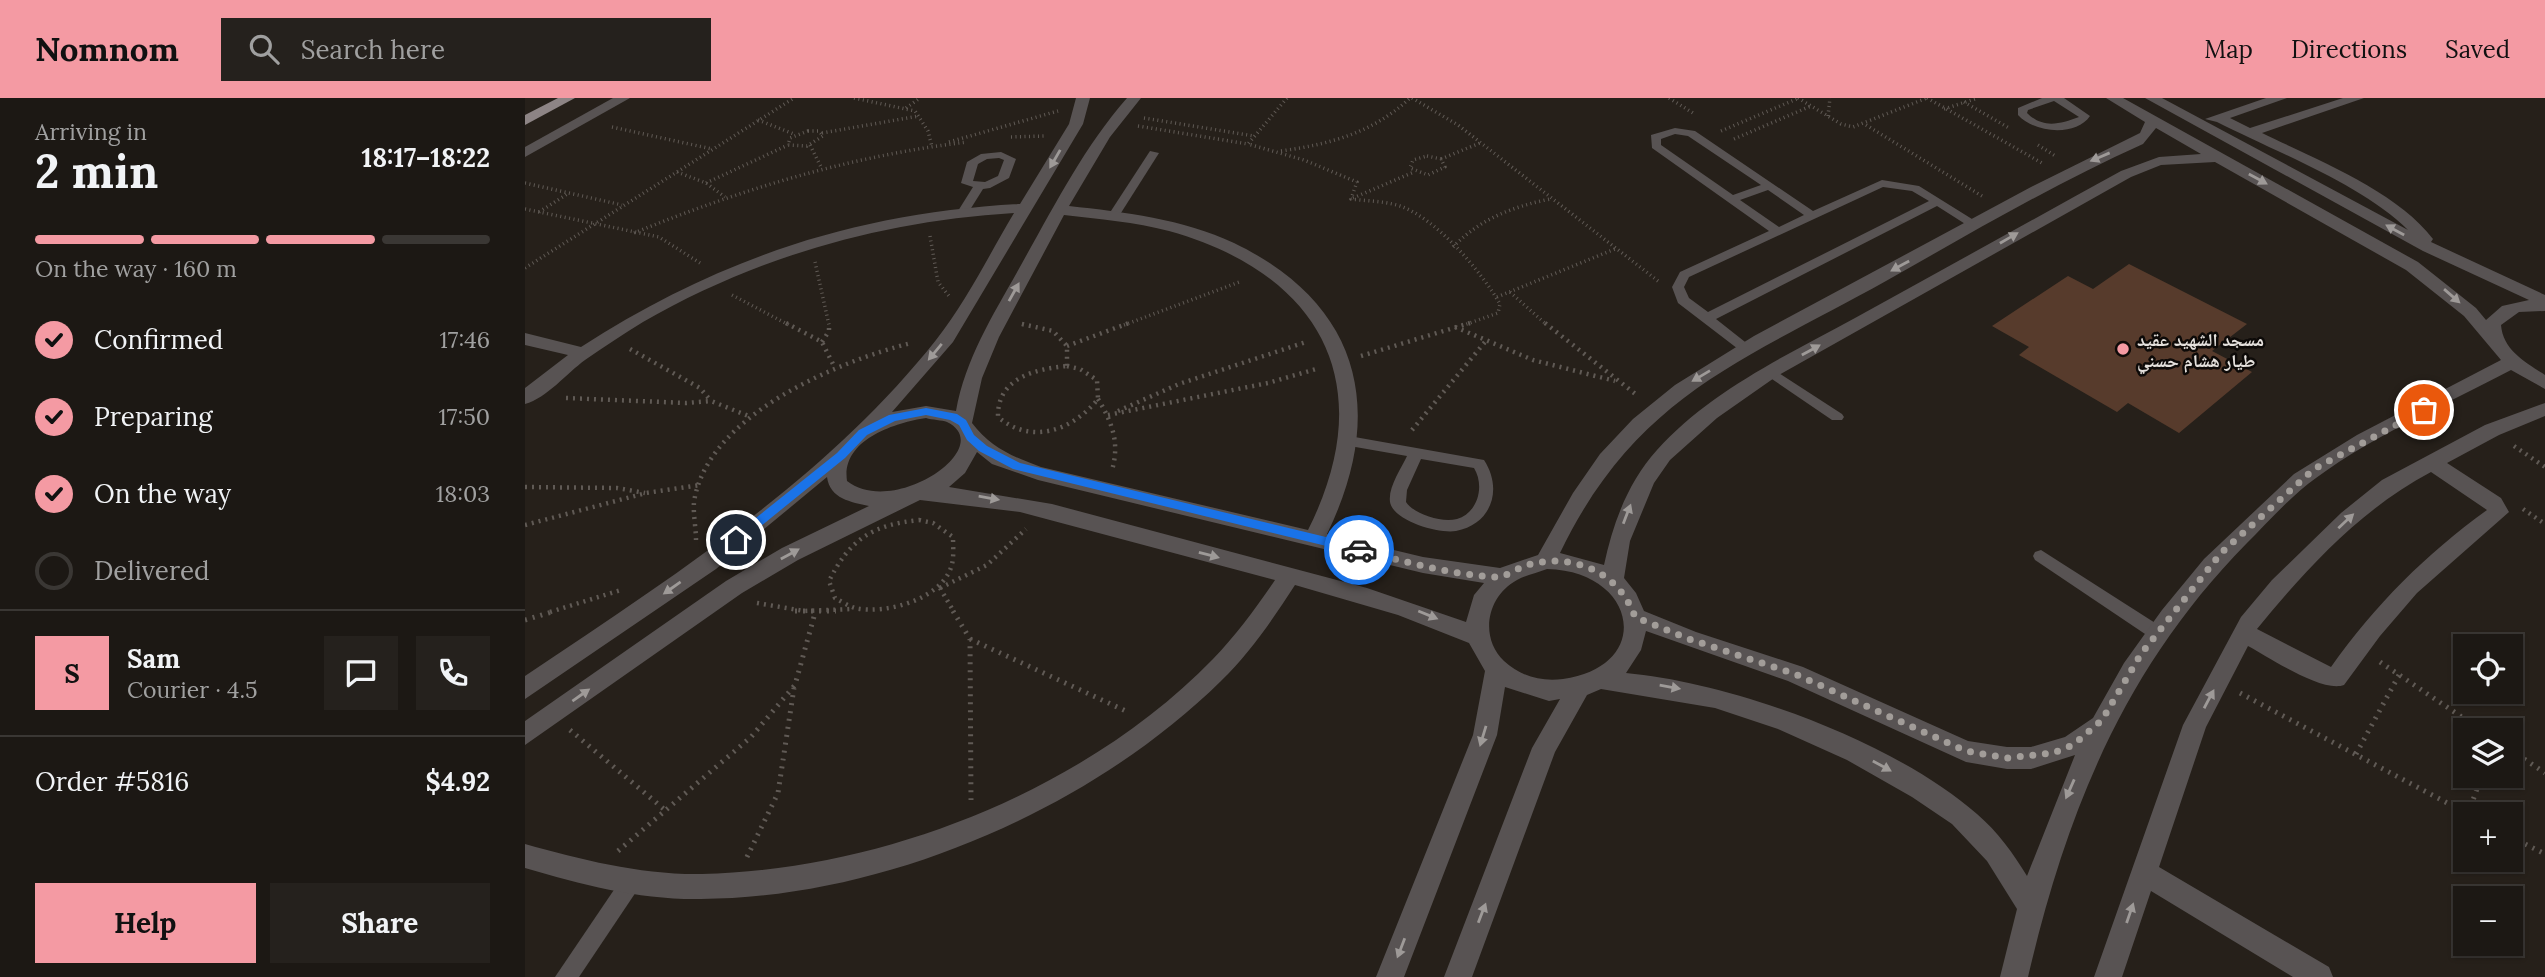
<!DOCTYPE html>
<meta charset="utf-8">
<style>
:root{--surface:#1c1814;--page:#25211d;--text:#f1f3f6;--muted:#a0a0a0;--line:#3a3734;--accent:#f49aa3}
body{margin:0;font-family:Lora,"Noto Naskh Arabic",serif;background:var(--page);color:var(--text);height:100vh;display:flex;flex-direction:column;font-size:26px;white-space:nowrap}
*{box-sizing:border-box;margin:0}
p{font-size:23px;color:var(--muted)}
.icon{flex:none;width:38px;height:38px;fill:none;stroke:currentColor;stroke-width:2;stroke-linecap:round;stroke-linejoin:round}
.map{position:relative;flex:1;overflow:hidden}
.panel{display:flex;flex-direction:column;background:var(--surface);width:525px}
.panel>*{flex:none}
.buttons{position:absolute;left:1928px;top:536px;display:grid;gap:14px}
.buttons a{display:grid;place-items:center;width:70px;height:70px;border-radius:0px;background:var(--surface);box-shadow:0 2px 5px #0004,0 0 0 2px var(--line);font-size:35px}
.pin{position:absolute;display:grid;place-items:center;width:60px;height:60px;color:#fff;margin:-30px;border:4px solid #fff;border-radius:50%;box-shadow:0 2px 7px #0007}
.courier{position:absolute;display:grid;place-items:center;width:70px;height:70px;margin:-35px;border:5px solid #1a73e8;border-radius:50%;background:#fff;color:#222;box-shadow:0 2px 9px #0007}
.overview em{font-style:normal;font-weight:700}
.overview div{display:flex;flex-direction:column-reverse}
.overview{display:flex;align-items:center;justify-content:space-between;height:119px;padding:0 35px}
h1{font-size:46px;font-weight:700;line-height:52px}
.bar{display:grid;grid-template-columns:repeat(4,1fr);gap:10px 7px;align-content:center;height:84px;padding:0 35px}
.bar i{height:9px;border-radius:5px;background:var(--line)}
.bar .selected{background:var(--accent)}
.bar p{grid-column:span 4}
.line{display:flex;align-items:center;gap:18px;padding:0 35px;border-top:2px solid var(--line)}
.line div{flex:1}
.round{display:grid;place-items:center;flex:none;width:74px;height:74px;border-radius:0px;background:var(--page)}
ol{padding:0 35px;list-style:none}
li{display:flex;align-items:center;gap:21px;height:77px}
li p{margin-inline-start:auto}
li .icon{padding:7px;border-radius:50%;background:var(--accent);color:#111;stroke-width:4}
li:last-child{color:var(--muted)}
li i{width:38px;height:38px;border:4px solid var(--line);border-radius:50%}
.button{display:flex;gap:14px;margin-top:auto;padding:14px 35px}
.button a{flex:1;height:80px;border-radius:0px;background:var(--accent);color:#111;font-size:28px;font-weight:700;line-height:80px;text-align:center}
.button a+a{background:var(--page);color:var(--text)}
header{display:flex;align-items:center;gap:42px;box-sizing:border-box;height:98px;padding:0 35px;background:var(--accent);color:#111}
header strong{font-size:33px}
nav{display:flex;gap:38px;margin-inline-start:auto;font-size:24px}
.search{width:490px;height:63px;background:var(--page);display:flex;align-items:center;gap:18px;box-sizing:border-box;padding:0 24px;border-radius:0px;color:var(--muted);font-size:26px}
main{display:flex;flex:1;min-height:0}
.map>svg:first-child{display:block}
.building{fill:#573b2c}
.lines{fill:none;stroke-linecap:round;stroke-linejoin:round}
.path-far2{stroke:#605a55;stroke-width:3.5;stroke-dasharray:1 3.5;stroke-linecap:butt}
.path-far1{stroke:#605a55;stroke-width:4.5;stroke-dasharray:2 5;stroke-linecap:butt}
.path{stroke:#605a55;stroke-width:5;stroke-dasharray:2 6;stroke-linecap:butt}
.lane{fill:#585353;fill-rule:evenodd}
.street{fill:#585353;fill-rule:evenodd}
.primary{fill:#8d8485;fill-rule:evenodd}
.oneway{fill:#9e9a98}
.route{fill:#1a73e8}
.done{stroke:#a29d99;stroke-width:7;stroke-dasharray:0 12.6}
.poi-dot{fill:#f49aa3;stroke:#0d0a08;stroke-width:2.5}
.labels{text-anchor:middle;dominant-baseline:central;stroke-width:5;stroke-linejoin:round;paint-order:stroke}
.poi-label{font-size:18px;font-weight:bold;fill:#e5e1dd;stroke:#0d0a08;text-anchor:start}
</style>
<header>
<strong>Nomnom</strong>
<div class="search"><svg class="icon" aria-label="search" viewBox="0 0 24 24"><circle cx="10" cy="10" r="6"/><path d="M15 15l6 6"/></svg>Search here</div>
<nav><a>Map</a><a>Directions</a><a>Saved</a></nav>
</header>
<main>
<section class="panel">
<div class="overview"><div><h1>2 min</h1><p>Arriving in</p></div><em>18:17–18:22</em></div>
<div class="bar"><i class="selected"></i><i class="selected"></i><i class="selected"></i><i></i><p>On the way · 160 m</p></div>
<ol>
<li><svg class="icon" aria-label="check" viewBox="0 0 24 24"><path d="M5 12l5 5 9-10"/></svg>Confirmed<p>17:46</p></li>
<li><svg class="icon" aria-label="check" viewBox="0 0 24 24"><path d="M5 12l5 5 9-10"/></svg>Preparing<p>17:50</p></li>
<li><svg class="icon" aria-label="check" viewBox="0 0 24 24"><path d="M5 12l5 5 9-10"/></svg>On the way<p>18:03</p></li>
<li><i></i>Delivered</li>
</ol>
<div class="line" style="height:126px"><b class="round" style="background:var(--accent);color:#111">S</b><div><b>Sam</b><p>Courier · 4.5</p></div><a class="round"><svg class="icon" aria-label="chat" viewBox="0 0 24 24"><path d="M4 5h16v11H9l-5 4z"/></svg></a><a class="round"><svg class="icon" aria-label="phone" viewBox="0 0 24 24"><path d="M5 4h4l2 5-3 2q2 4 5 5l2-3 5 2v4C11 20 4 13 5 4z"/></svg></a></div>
<div class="line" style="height:91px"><div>Order #5816</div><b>$4.92</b></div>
<div class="button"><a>Help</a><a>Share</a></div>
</section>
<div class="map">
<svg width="2020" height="879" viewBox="0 0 2020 879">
<rect width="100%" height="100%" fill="#26201a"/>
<!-- building -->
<path class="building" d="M1604,166l118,60 -35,27 40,21 -73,61 -51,-30 -11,9 -98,-57 10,-8 -37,-21 76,-50 25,13z"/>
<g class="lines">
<!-- path-far2 -->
<g class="path-far2">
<path d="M329,0l61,13 13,20 4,16"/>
<path d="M762,0l-39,46 56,16 53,22 -6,17c16,2 33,2 49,7 36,12 81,65 100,98l-2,9 -34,12"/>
<path d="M887,0l46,27 200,156"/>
<path d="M1144,0l24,15"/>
<path d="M1273,0l43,26 12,3 74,-29"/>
<path d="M1402,0l115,65"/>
<path d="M1439,4l45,26"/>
<path d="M381,10l14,-10"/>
<path d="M1419,11l34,-11"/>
<path d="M1303,18l2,-18"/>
<path d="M619,20l110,18"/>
<path d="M233,22l36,14"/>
<path d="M1341,27l116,71"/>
<path d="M613,28l110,18"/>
<path d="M87,29l100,22"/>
<path d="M283,33h11l4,5 -16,10 -19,-1 2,-7z"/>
<path d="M1196,33l78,-33"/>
<path d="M297,35l97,-17"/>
<path d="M486,39l33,-1"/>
<path d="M1209,41l77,-33"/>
<path d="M424,44l109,-31"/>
<path d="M285,47l12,24"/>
<path d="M1513,47l19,12"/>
<path d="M756,53c49,-7 92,-18 129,-53"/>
<path d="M902,58l14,3 4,8 -17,8 -18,-7 3,-8z"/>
<path d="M916,61l39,-16"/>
<path d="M152,74l29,11 19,14"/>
<path d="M0,85l97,22"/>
<path d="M181,85l82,-38"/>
<path d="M828,100l61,-26"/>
<path d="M0,111l134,28 41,26"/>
<path d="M14,114l30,-19"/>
<path d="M109,135c108,-44 217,-77 333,-91"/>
<path d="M405,138l8,46 11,14"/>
<path d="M928,149c27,-28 59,-40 97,-48"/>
<path d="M290,164l14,63"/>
<path d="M0,170l269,-170"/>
<path d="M985,194l37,33"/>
<path d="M207,197l57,30"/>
<path d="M972,199l118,-48"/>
<path d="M497,226l4,1"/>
<path d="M599,227l118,-44"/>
</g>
<!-- path-far1 -->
<g class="path-far1">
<path d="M261,225l36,19 12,24"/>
<path d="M1020,225l93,73"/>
<path d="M497,226l31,7 14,15v20"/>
<path d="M930,229l78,33 82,21"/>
<path d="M297,244l7,-11v-8"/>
<path d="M542,248l62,-23"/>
<path d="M105,251l70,39 11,13"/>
<path d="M836,258l109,-33"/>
<path d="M542,268l13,3 17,11 1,19c-26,32 -67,46 -100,18 -1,-39 37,-48 69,-51z"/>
<path d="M41,300l120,5 25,-2 40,16"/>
<path d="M573,301c14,23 22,44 14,71"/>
<path d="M593,313l61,-27 127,-42"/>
<path d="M583,317l160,-32 48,-14"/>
<path d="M887,332l73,-88"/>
<path d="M1989,348l31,21"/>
<path d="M0,389l92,1 28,5"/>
<path d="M1998,411l22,15"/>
<path d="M394,422l14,3 20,14c0,8 1,19 -1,27 -8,35 -67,51 -97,44 -7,-2 -14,-7 -20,-10l-6,-17c21,-42 43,-56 90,-61z"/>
<path d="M0,427l121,-32 54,-8"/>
<path d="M171,442c0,-12 -3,-26 -2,-38 13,-87 143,-140 217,-159"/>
<path d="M415,490l14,24"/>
<path d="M415,490l47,-23 39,-36"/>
<path d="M232,505l47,8 48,-2"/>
<path d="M25,514l71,-22"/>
</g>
<!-- path -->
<g class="path">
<path d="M270,513h41"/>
<path d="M428,513l17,28 1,161"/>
<path d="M0,522l30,-9"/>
<path d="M445,541l158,73"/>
<path d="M1855,564l101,68"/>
<path d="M1715,595l228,121"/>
<path d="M45,632l95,80"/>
<path d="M1986,652l34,23"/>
<path d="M1831,656l43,-79"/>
<path d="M1943,716l14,-39"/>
<path d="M1986,739l34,17"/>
<path d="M93,753l133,-114 44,-52 20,-72"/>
<path d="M222,759l31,-64 16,-105"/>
</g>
<!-- lane -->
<g class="lane">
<path d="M1517,0h22l26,18c-14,21 -56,17 -72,-1v-7zM1529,3l25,16c-19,7 -36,12 -52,-4l1,-3z"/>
<path d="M1150,30l20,3 118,80 69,-31 37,6 61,38 -2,3h-8l-33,-21 -221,113 38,30 -7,4 -5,-1 -64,-49 -6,-16 8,-15 89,-41 -117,-83 -1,-13zM1150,36l13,2 73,49 -28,10 -72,-50v-6zM1358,89l29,4 17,10 -221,111 -19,-14 -5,-11 5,-10zM1243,92l36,25 -25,12 -39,-27z"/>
<path d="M625,53l9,2 -40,63h-8l-2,-2z"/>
<path d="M476,54l15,7 -7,19 -19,10 -7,1 -15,24h-8l-2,-2 15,-24 -12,-4 6,-21 14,-8zM474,60l5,2 -6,16 -13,6 -12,-1 5,-17 9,-5z"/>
<path d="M1246,270l71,46 2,3 -2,3h-10l-66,-45 -2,-3z"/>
<path d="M824,338l135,24c19,29 8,64 -28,71 -17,3 -63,-10 -66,-29 -2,-15 11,-33 17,-46l-63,-11 -2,-4 2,-4zM896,361l53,9c11,18 4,45 -17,51 -16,4 -43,-5 -51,-17l1,-12z"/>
<path d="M1516,452l122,78 2,5 -2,5 -6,2 -6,-2 -116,-78 -2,-4 2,-4z"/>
<path d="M106,774l7,3 3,7 -3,7 -59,88h-24l69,-102z"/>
</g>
<!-- street -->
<g class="street">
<path d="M88,0h17l-105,59v-10z"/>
<path d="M551,0h14l-7,26 -130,218 -61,70 34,-6 30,5c10,-57 43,-105 70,-155 31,-55 59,-110 101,-158h14l-31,39 -41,69c55,6 114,13 165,37 127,61 153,168 93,291l96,23 77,11 38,-13 35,-62 27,-39 33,-35 42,-34 79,-49 277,-149 109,-54 5,-11 -39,-24h17l295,164 58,46 10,12 16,-14 27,-6 -106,-49 -278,-153h17l246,132c-45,-45 -134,-79 -191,-108l-12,-3 61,-21h21l-57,20 20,10 93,-30h21l-102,35c53,26 135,58 171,106l-2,3 114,53v16l-26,1 -18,13c2,25 24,37 44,50v14l-34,-19c-64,34 -135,64 -195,108 -25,18 -47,43 -69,65 -122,124 -180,267 -219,434h-28l17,-68 -30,-48 -35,-37 -40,-27 -65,-37 -69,-31 -63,-21 -114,-19 -14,6 -32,57 -83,225h-28l88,-229 28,-49 -11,2 -44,-14 -8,48 -93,242h-28l97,-242 12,-64 -16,-28 -71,-28 -103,-30c-22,34 -45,68 -74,96 -130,128 -336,217 -520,218 -61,1 -118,-14 -176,-31v-24c58,16 116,31 177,30 181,-4 384,-84 511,-215 23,-24 43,-51 62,-79l-255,-68 -100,-12 -122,60 -56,33 -217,152v-24l201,-140 56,-33 87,-42c-18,-4 -39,-7 -42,-29l-111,92 -191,130v-23c147,-99 300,-196 411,-336 30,-38 53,-85 78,-127 -132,8 -256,43 -371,109 -20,12 -39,25 -58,38 -18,13 -38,38 -60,44v-16l43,-33 -43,-10v-12l56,14c138,-89 275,-134 439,-143l49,-80zM1631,30l45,26 -42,3 -38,14c-89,49 -177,98 -266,147 -68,37 -145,73 -198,132 -29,32 -44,73 -53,115l-44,-12c76,-158 183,-192 326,-272 85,-48 168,-97 257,-137zM1690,64l191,108 58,46 37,44 -144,75 -63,39 -90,85 -42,51 -38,53 -31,55 -28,19 -34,10h-24l-39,-6 -165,-74 -107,-35 -52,-21 -8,-18 -12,-15 6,-37 24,-58 16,-23 47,-42 60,-42 354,-199 30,-12zM539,117c35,4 71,7 105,16 153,43 212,154 139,299l-267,-63c-28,-10 -51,-20 -69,-44l10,-45 17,-41zM401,320c6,2 16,2 21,4 51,25 -53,96 -100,59 -6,-41 47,-58 79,-63zM452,354l15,12 46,16 385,93 61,10 -10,12 -8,27 -99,-34 -315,-84 -103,-17 16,-14zM1022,471c90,2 108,97 16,110 -22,3 -43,-3 -59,-18 -25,-24 -17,-65 13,-81 9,-5 20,-7 30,-11zM1121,533l142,50 178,81 41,7h24l44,-14 -48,121c-14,-23 -29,-44 -50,-62 -82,-72 -243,-131 -351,-141l15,-23z"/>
<path d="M2020,305v13l-46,19 -52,28 54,35 8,14 -92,81 -37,43 -36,49c-22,8 -74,-27 -96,-39l-42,81 -47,140 170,100 4,10h-40l-142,-86 -29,86h-28l89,-252 58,-108 31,-37 69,-67 41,-33 103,-55zM1906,374l56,38c-61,44 -112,95 -156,157l-74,-38c49,-60 104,-120 174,-157z"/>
</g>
<!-- primary -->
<path class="primary" d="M33,0h17l-50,27v-10z"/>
</g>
<!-- one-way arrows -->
<defs><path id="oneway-solid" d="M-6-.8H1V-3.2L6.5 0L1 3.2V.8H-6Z" transform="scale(1.75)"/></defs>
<g class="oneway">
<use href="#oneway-solid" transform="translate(1575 59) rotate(157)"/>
<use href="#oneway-solid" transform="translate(530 61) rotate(120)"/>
<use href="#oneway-solid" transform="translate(1733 81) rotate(29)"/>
<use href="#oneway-solid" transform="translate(1870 132) rotate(-151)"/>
<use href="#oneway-solid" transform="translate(1484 140) rotate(-30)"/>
<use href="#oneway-solid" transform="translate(1375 168) rotate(151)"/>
<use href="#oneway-solid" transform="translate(489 194) rotate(-61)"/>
<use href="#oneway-solid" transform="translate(1927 198) rotate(41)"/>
<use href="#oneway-solid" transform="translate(1286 252) rotate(-29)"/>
<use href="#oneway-solid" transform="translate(410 254) rotate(130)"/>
<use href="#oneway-solid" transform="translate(1176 278) rotate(149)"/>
<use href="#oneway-solid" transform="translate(464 400) rotate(10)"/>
<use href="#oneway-solid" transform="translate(1102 416) rotate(-69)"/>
<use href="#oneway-solid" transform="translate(1821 423) rotate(-43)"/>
<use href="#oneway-solid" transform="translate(265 456) rotate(-29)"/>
<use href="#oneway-solid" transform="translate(684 457) rotate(15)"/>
<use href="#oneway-solid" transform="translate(147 490) rotate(145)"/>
<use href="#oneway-solid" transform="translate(903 517) rotate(22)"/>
<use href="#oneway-solid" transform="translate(1145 589) rotate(10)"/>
<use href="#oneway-solid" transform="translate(56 597) rotate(-35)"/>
<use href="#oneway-solid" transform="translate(1684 601) rotate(-62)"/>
<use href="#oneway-solid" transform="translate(958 638) rotate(107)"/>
<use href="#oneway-solid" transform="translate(1357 668) rotate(29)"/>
<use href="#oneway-solid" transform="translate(1545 691) rotate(114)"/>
<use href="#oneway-solid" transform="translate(957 815) rotate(-69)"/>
<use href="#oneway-solid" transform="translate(1605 815) rotate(-71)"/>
<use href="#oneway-solid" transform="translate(876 850) rotate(111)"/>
</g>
<!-- route -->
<path class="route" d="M401,310l31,6 9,6 8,15 13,11 33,17 339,82 6,5 -6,4 -346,-85 -34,-18 -12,-11 -8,-15 -9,-5 -24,-5 -31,6 -28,14 -22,23 -105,85h-8v-6l105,-84 22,-23 30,-15z"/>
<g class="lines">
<!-- done -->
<path class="done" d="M834,452c45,11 91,25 138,27 10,0 23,-11 34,-13 45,-11 89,10 104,53l54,22 106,35 171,77 41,7 46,-5 20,-8 29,-25 39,-66 80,-101 93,-84 110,-59"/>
</g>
<!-- markers -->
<circle class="poi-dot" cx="1598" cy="251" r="7"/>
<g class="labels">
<!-- poi labels -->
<g class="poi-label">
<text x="1612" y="241">مسجد الشهيد عقيد<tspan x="1612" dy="21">طيار هشام حسني</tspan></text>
</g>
</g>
</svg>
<div class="buttons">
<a><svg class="icon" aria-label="locate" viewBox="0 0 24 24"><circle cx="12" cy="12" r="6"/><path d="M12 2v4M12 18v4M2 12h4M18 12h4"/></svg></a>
<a><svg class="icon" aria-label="layers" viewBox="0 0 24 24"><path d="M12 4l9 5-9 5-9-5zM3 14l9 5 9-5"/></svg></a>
<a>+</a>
<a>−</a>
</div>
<div class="pin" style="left:1899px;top:312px;background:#ea580c"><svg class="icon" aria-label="bag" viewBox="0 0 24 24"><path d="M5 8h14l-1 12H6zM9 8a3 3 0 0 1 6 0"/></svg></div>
<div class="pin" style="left:211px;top:442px;background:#1f2937"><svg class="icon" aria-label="home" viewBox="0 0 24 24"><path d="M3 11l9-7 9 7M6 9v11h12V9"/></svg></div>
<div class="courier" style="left:834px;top:452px"><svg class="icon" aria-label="car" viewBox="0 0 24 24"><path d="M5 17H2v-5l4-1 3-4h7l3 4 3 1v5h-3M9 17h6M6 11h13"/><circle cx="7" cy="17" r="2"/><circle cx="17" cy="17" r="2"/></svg></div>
</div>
</main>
